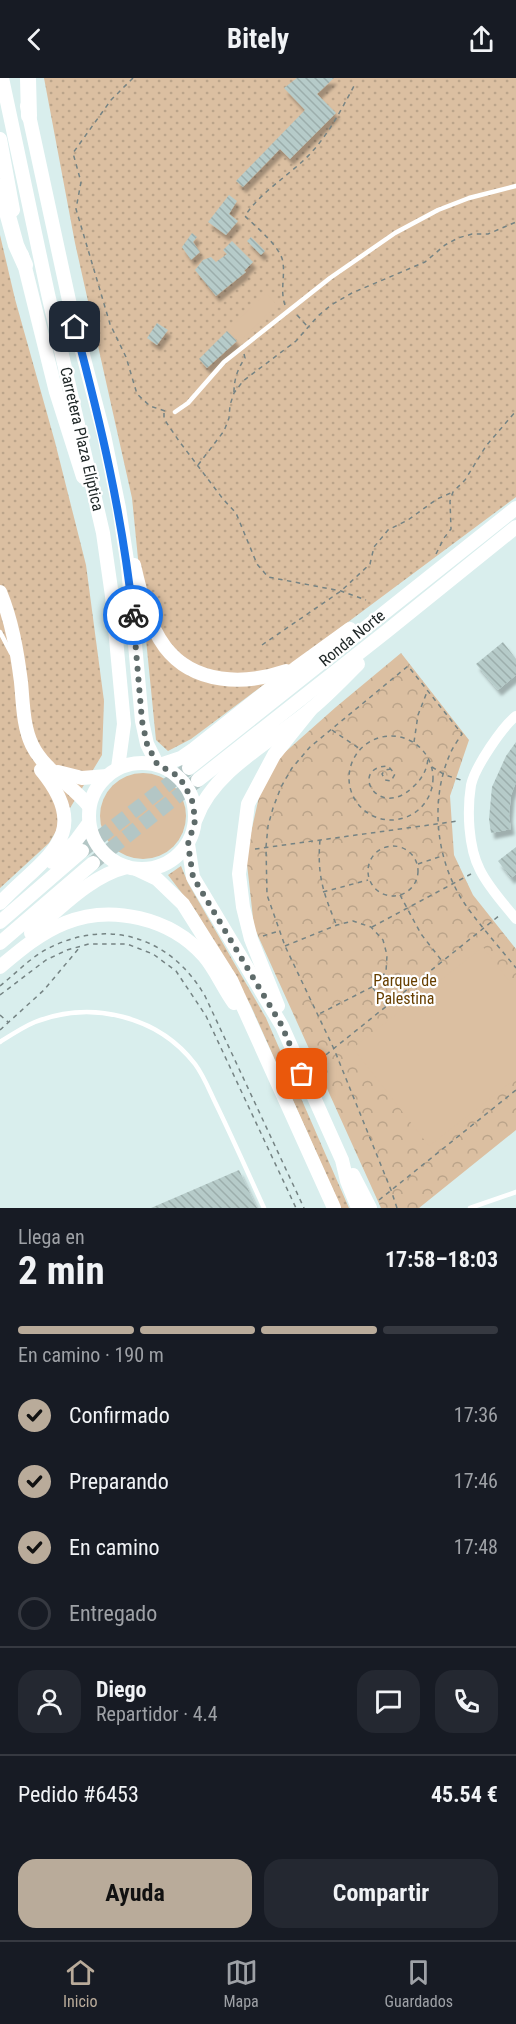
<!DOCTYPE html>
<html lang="es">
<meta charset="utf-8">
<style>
:root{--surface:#171b24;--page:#242831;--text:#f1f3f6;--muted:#9ea1a6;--line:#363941;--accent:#b9ab9a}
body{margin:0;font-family:"Roboto Condensed",sans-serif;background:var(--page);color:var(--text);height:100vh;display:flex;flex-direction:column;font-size:22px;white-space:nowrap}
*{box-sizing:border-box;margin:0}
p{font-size:20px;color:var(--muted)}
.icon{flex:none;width:33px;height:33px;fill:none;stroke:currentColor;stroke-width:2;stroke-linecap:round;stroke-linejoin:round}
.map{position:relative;height:1130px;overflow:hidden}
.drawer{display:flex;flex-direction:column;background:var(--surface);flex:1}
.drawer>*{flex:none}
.pin{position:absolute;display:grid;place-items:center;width:51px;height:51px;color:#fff;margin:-26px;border-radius:12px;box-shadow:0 3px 9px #0006}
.courier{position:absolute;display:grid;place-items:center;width:60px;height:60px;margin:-30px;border:4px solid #1a73e8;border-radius:50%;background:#fff;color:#222;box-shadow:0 2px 8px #0007}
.overview em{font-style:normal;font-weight:700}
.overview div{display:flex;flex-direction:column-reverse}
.overview{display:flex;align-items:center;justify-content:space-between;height:102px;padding:0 18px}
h1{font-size:39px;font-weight:700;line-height:45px}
.bar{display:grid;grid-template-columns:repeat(4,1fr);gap:9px 6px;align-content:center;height:72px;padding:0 18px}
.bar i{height:8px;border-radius:4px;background:var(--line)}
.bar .selected{background:var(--accent)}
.bar p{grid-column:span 4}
.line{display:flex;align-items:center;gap:15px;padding:0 18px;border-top:2px solid var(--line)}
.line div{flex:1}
.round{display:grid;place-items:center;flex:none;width:63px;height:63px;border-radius:18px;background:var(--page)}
ol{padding:0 18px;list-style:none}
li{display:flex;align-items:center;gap:18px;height:66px}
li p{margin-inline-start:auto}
li .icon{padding:6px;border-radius:50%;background:var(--accent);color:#111;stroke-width:4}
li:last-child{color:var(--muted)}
li i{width:33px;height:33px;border:3px solid var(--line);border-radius:50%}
.primary-button{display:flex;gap:12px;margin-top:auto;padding:12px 18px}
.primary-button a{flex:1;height:69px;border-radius:18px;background:var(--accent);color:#111;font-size:24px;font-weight:700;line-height:69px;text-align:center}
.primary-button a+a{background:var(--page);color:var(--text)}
header{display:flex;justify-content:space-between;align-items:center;height:78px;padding:0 18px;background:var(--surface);font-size:27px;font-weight:700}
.dock{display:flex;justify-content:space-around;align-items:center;height:84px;border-top:2px solid var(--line);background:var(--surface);font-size:16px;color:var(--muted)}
.dock a{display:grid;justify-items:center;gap:3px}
.dock .selected{color:var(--accent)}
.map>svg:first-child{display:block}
.grass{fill:url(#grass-dots)}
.park{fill:url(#park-crowns)}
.garden{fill:#dbbfa1}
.building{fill:url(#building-back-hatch);filter:url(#shadow)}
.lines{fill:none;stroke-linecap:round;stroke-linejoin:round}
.primary-tunnel{stroke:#b3c6c5;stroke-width:14;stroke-dasharray:14 7;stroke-linecap:butt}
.path{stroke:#758383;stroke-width:1.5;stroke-dasharray:4.5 4.5;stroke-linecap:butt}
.service{stroke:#fff;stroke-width:4.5}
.tertiary{stroke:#fff;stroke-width:10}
.primary{stroke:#fff;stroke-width:14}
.motorway{stroke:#fff;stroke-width:16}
.done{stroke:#5e6b6a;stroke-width:6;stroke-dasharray:0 10.8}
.route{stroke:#1a73e8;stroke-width:8}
.labels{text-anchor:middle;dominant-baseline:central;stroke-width:4.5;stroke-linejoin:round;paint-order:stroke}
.street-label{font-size:16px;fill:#1c2424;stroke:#fff}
.park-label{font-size:16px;fill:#673f01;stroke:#fff}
</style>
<header><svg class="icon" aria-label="back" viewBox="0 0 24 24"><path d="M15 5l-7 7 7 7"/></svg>Bitely<svg class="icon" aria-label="share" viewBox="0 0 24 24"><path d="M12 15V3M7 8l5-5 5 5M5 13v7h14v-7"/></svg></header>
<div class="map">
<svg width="516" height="1130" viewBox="0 0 516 1130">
<defs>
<pattern id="grass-dots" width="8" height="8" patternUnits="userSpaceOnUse" patternTransform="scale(1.5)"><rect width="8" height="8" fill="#dbbfa1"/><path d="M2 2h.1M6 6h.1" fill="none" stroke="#bba48a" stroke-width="1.8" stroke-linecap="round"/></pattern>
<pattern id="park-crowns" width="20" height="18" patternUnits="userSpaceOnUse" patternTransform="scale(1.5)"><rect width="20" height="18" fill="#dbbfa1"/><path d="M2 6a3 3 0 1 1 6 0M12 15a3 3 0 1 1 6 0" fill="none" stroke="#bba48a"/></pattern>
<pattern id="building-back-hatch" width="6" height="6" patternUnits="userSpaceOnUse" patternTransform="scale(1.5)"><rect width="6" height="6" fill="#b6cbc9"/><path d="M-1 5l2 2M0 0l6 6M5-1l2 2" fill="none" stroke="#9caeac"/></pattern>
<filter id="shadow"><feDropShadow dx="3.5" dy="6" stdDeviation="1.5" flood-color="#0004"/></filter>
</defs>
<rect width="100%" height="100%" fill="#d9eeed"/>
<!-- grass -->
<g class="grass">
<path d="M44,0h472v419l-325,242 -23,12 -12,-11 -24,-242 -57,-255z"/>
<path d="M0,157l15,64 40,143 31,123 18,136 -2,54 -53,88 -49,45z"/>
<path d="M181,788l7,17 78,135 83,190h-8l-90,-202 -54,-93 -29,-38z"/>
</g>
<!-- park -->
<path class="park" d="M401,575l68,87 -19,56 4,59 19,40 43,54v181l-97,78h-38l-127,-281 -8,-72 19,-85 71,-63z"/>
<!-- garden -->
<g class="garden">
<path d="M266,215l11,12 -38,37 -12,-11z"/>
<circle cx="143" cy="738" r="43"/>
<path d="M483,869l33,43v88l-87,68 -76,-98z"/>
</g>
<!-- building -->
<g class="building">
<path d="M297,0h37l-17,16 19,19 -46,46 -10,-10 -37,38 -7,-6 69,-71 -21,-22z"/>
<path d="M229,117l8,6 -8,13 9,7 -12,14 -18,-13z"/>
<path d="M192,155l5,4 -4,5 7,10 -9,8 -9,-13z"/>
<path d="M251,159l14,14 -4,4 -14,-14z"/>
<path d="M232,163l21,21 -9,9 2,1 -30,24 -21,-26 8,-10 8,-3 5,5 11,-8 -4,-4z"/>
<path d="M157,245l11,7 -11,15 -10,-7z"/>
<path d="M227,253l10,10 -30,27 -8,-9z"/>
<path d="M503,564l13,17v16l-18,15 -22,-26z"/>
<path d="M516,664v40l-5,13 -2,21 2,13 -20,4 -2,-14 3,-32 14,-31z"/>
<path d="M516,769v27l-5,4 -13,-17z"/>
<path d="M239,1092l18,38h-106z"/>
</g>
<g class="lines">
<!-- primary-tunnel -->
<g class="primary-tunnel">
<path d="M82,773l107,-83"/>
<path d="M93,785l105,-83"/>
</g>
<!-- path -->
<g class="path">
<path d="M133,0l-22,22 -38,53 8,29 -5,27 34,115 16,33 11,37 13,12 18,6"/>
<path d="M285,227c-5,-14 0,-28 -2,-42 -1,-15 -27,-36 -38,-47 15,-23 40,-38 60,-57 21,-20 35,-47 49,-73"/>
<path d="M297,237l11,12"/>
<path d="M234,314c0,-13 4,-24 11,-34l-1,-4"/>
<path d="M164,335v6l15,22 44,58 13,14 21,51 11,13 73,14 25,9"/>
<path d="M198,387l26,-34 5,-13 1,-13 4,-12 9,-12 53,-40 22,-25 13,-11 21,-12 73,-31 20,-17 13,-7 14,-4h16l28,-12"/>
<path d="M436,476l8,-16 7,-9 -1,-28 3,-9 12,-12 21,-34 30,-35"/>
<path d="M262,567l79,-54 29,-27 4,-17 14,-17 20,-10 29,-21 16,-7"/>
<path d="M332,652l28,19"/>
<circle cx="391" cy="700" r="42"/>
<path d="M414,664l4,-27 9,-23"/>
<path d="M432,689l13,8 16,5"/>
<path d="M391,691l-6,1 -3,4 3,6 6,1 4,-7 -7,-8c-40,1 -10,55 25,21 9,-8 14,-17 15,-29"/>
<path d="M320,762c-3,35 3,52 16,84"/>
<circle cx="393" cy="793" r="25"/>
<path d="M255,771l203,-28"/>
<path d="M418,786l24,-8"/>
<path d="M323,814l45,-12"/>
<path d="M400,817l21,39 21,27"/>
<path d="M372,849l99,-53"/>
<path d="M263,858l16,-5"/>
<path d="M285,868l52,-21 16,-4 18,6 12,13 4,15 -1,17 -14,15 -53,27"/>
<path d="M0,908c15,-12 30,-28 47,-37 61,-32 124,-12 158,47l99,212"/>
<path d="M373,910l13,18"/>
<path d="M0,917l46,-35 21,-10 22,-6h38l26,10 23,17 30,45 90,192"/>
<path d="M0,937l8,7"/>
<path d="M0,952l44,-40 36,-43"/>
<path d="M312,988l188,-151"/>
<path d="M379,1122l137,-110"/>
<path d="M397,1130l-6,-18 -57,-141 -49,-103 -18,-51 -1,-48 2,-21 5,-18 8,-21 11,-19 18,-21 98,-81 54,68c-4,6 -9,13 -12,20 -21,48 -14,110 17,153 15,21 33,41 49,61"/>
</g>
<!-- service -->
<g class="service">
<path d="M175,334l13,-9 36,-41 106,-84 65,-45 43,-23 31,-12 47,-12"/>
<path d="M0,554l11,21"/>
<path d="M0,964c11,-7 23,-15 35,-20 57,-22 123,-6 160,42 9,12 15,28 21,40 17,35 32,69 48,104"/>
<path d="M470,1130l46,-16"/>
</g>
<!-- tertiary -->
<path class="tertiary" d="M516,638c-14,11 -41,51 -45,69 -4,25 -3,62 9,85 9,18 24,34 36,49"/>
<!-- primary -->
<g class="primary">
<path d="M2,0l46,216 55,239 9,63 12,128 -6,44"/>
<path d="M27,28l43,199 34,130 15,73 9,59 14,154 5,23 10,20"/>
<path d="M0,61l13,71"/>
<path d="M22,177l34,137 27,85"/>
<path d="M134,487c6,27 14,59 31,82 29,38 80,38 121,24"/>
<path d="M0,514c12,29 17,59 21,90 2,21 2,44 11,63 12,25 40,40 57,61"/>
<circle cx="142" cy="738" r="53"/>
<path d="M160,687l21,-7 13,-9 102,-81 54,-39"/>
<path d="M189,690l327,-260"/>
<path d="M58,694l24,6 25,-2"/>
<path d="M198,702l189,-149 129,-104"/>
<path d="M196,741c17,-49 77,-78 115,-110 17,-14 32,-30 47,-45"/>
<path d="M188,766l5,33 89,149 60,134 5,21 11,27"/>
<path d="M52,784l23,-20 14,-19"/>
<path d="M136,791l21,10 26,25 48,76 103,228"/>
<path d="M0,825c43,-46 96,-67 41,-133"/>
<path d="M0,844l82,-71"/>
<path d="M31,855c29,-24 59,-57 96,-66"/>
<path d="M0,865l93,-80"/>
<path d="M0,889c20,-17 40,-34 65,-44 46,-19 106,-5 139,33 12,14 19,32 30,47"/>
<path d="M278,928l-27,-67 -8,-32 -4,-33 9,-70 26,-49 37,-46"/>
<path d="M353,1097l17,33"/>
</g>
<!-- motorway -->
<g class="motorway">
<path d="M28,0l1,38"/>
<path d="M0,109l16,58 9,20"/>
</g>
</g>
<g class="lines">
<!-- done -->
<path class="done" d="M133,537l9,106 5,23 10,20 19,11 8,9 9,19 2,18 -7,23 5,33 89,149 20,48"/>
<!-- route -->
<path class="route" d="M75,249c26,97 47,187 58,288"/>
</g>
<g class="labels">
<!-- street labels -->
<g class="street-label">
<text transform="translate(82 361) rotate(77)">Carretera Plaza Elíptica</text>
<text transform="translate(352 560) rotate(-39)">Ronda Norte</text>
</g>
<!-- park labels -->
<g class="park-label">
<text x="405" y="902">Parque de<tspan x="405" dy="18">Palestina</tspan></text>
</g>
</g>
</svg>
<div class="pin" style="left:302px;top:996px;background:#ea580c"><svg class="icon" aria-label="bag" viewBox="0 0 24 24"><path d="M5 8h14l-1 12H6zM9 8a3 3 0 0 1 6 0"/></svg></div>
<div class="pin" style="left:75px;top:249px;background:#1f2937"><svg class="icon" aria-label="home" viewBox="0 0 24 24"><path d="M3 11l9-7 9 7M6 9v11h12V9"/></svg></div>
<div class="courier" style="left:133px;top:537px"><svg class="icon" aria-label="bike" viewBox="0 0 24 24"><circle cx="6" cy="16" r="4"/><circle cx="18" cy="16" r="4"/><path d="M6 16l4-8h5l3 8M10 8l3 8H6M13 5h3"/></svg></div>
</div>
<section class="drawer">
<div class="overview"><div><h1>2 min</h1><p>Llega en</p></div><em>17:58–18:03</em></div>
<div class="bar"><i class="selected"></i><i class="selected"></i><i class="selected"></i><i></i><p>En camino · 190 m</p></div>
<ol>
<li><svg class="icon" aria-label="check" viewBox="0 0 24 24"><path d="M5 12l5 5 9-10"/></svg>Confirmado<p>17:36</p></li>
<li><svg class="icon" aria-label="check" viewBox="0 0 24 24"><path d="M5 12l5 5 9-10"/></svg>Preparando<p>17:46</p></li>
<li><svg class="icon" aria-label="check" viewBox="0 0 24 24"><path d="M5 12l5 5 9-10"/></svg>En camino<p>17:48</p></li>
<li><i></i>Entregado</li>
</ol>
<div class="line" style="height:108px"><a class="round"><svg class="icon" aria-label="person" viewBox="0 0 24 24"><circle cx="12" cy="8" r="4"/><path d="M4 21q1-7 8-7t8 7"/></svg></a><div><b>Diego</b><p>Repartidor · 4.4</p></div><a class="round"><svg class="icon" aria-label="chat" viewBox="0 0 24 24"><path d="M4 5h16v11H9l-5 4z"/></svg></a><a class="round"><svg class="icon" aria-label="phone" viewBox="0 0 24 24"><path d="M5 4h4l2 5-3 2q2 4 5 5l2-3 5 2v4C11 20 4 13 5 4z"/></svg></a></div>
<div class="line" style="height:78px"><div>Pedido #6453</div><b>45.54 €</b></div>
<div class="primary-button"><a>Ayuda</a><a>Compartir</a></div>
</section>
<nav class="dock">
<a class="selected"><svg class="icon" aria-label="home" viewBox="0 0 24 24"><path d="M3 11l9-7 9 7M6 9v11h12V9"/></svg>Inicio</a>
<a><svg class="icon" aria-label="map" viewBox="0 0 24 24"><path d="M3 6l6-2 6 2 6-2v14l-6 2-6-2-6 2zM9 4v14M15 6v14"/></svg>Mapa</a>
<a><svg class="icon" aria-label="saved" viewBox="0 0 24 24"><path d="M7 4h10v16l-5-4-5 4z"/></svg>Guardados</a>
</nav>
